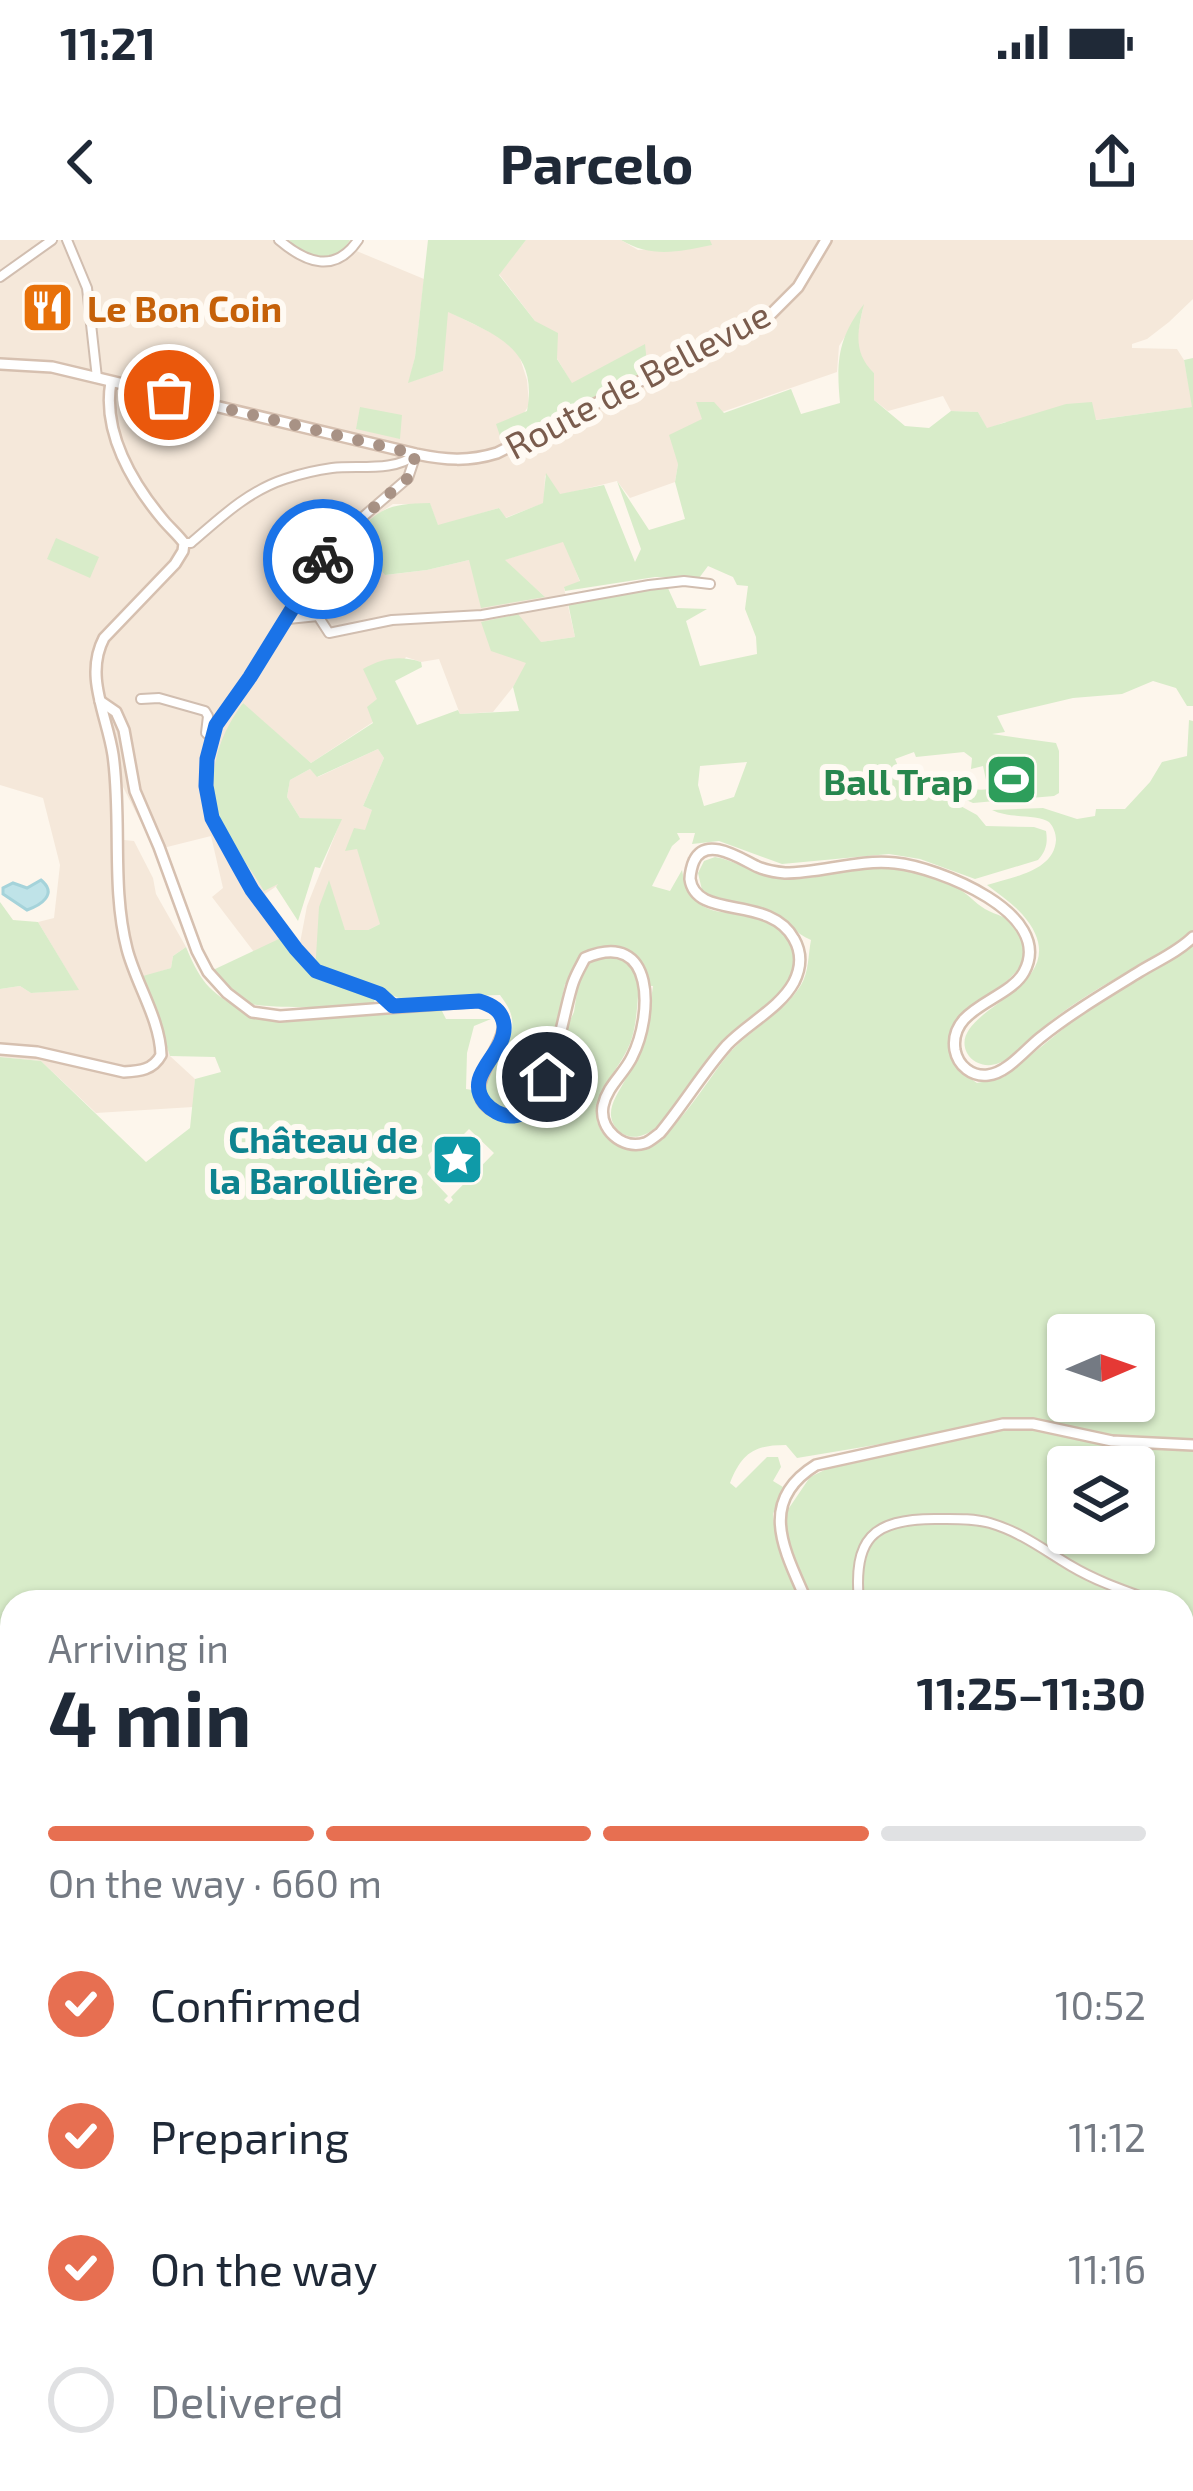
<!DOCTYPE html>
<meta charset="utf-8">
<style>
:root{--surface:#fff;--page:#f2f2f3;--text:#1f2937;--muted:#747a83;--line:#e0e1e3;--accent:#e76f51}
body{margin:0;font-family:"Exo 2",sans-serif;background:var(--page);color:var(--text);height:100vh;display:flex;flex-direction:column;font-size:45px;white-space:nowrap}
*{box-sizing:border-box;margin:0}
p{font-size:39px;color:var(--muted)}
.icon{flex:none;width:66px;height:66px;fill:none;stroke:currentColor;stroke-width:2;stroke-linecap:round;stroke-linejoin:round}
.map{position:relative;flex:1;overflow:hidden}
.details{position:absolute;left:0px;top:1350px;width:1194px;height:903px;display:flex;flex-direction:column;background:var(--surface);border-radius:36px 36px 0 0;box-shadow:0 3px 9px #0004}
.details>*{flex:none}
.needle{width:78px;rotate:88deg}
.tools{position:absolute;left:1047px;top:1074px;display:grid;gap:24px}
.tools a{display:grid;place-items:center;width:108px;height:108px;border-radius:12px;background:var(--surface);box-shadow:0 3px 9px #0004;font-size:60px}
.pin{position:absolute;display:grid;place-items:center;width:102px;height:102px;color:#fff;margin:-51px;border:6px solid #fff;border-radius:50%;box-shadow:0 3px 12px #0007}
.courier{position:absolute;display:grid;place-items:center;width:120px;height:120px;margin:-60px;border:9px solid #1a73e8;border-radius:50%;background:#fff;color:#222;box-shadow:0 3px 15px #0007}
.head em{font-style:normal;font-weight:700}
.head div{display:flex;flex-direction:column-reverse}
.head{display:flex;align-items:center;justify-content:space-between;height:204px;padding:0 48px}
h1{font-size:78px;font-weight:700;line-height:90px}
.bar{display:grid;grid-template-columns:repeat(4,1fr);gap:18px 12px;align-content:center;height:144px;padding:0 48px}
.bar i{height:15px;border-radius:9px;background:var(--line)}
.bar .active{background:var(--accent)}
.bar p{grid-column:span 4}
ol{padding:0 48px;list-style:none}
li{display:flex;align-items:center;gap:36px;height:132px}
li p{margin-inline-start:auto}
li .icon{padding:12px;border-radius:50%;background:var(--accent);color:#fff;stroke-width:4}
li:last-child{color:var(--muted)}
li i{width:66px;height:66px;border:6px solid var(--line);border-radius:50%}
.status{display:flex;justify-content:space-between;align-items:center;height:84px;padding:0 60px;background:var(--surface);direction:ltr}
.status svg{height:33px;fill:currentColor}
header{display:flex;justify-content:space-between;align-items:center;height:156px;padding:0 48px;background:var(--surface);font-size:54px;font-weight:700}
.map>svg:first-child{display:block}
.residential{fill:#f5e8da}
.green{fill:#d8ecc9;fill-rule:evenodd}
.water{fill:#bfe3e8;stroke:#a5d3da;stroke-width:3}
.lines{fill:none;stroke-linecap:round;stroke-linejoin:round}
.street-casing{stroke:#d1beb0;stroke-width:12}
.secondary-casing{stroke:#d6c0b0;stroke-width:14}
.street{stroke:#fff;stroke-width:8}
.secondary{stroke:#fff;stroke-width:9}
.done{stroke:#a89285;stroke-width:12;stroke-dasharray:0 21.6}
.route{stroke:#1a73e8;stroke-width:15}
.labels{text-anchor:middle;dominant-baseline:central;stroke-width:12;stroke-linejoin:round;paint-order:stroke}
.food-label{font-size:36px;font-weight:bold;fill:#c56008;stroke:#fffaf3;text-anchor:start}
.street-label{font-size:36px;fill:#7a5c4d;stroke:#fffaf3}
.leisure-label{font-size:36px;font-weight:bold;fill:#27864d;stroke:#fffaf3;text-anchor:end}
.culture-label{font-size:36px;font-weight:bold;fill:#0d838f;stroke:#fffaf3;text-anchor:end}
</style>
<div class="status"><b>11:21</b><svg viewBox="0 0 49 12"><path d="M0 12V9h3v3zM5 12V6h3v6zM10 12V3h3v9zM15 12V0h3v12zM26 1h20v11H26zM47 4h2v5h-2z"/></svg></div>
<header><svg class="icon" aria-label="back" viewBox="0 0 24 24"><path d="M15 5l-7 7 7 7"/></svg>Parcelo<svg class="icon" aria-label="share" viewBox="0 0 24 24"><path d="M12 15V3M7 8l5-5 5 5M5 13v7h14v-7"/></svg></header>
<div class="map">
<svg width="1193" height="2251" viewBox="0 0 1193 2251">
<rect width="100%" height="100%" fill="#fdf6ec"/>
<!-- residential -->
<path class="residential" d="M0,0h289l10,11 37,4 11,-8 77,32 -9,78 -6,25 34,-11 4,-60 49,24 22,17 9,28 2,25 -25,40 110,-55 -42,-6 -37,-63 -36,-47 27,-34h95l17,10 73,-5 -1,-5h483v59l-24,23 -22,17 -15,5v4l45,1 7,11 9,47 -98,13 -90,2 -18,7 -9,-17 -27,-1 -8,-15 -55,15 -14,-11v-27l-10,-9 -8,-23 7,-33 -24,38 -2,26 -135,47 -24,45 -3,18 -45,16 -13,-17 -57,14 -15,-20 -1,28 -39,15 -6,-10 -61,18 -8,-22h-37l-25,17 -22,23 14,15 11,-2 15,18 41,-5 42,-10 75,36 -40,-36 60,-19 16,41 -16,6 11,49 -34,5 -28,45 -20,25 -33,2 -21,-55 -18,3 -15,-5 -29,43 -4,22 -62,41 -69,-60 20,135 25,41 -22,15 25,39 10,10 7,-37 34,-86 -41,-2 -13,-21 3,-17 20,-11 8,8 60,-28 6,9 -21,48 9,4 8,114 -12,6 -23,1 -17,-49 -13,93 -32,-37 -29,14 -42,-55 11,-9 -12,-52 -56,14 -33,-65 2,55 10,1 19,37 3,16 30,53 -13,9 -2,12 -28,9 27,79 25,23 -2,28 -97,6 -55,-52 -41,-4v-68l20,-3 11,7 47,-4 -40,-67 16,-4 6,-53 -17,-67 -43,-13z"/>
<!-- green -->
<g class="green">
<path d="M289,0h61c-15,25 -43,20 -61,0z"/>
<path d="M428,0h98l-27,35 36,46 23,12 -1,26 15,24 73,-39 3,29 -145,72 -7,-21 31,-13c12,-63 -33,-77 -79,-99l-5,59 -35,12 7,-26z"/>
<path d="M621,0h89l2,5c-34,7 -61,13 -91,-5z"/>
<path d="M864,64c-6,26 -12,48 10,69v27l31,26 24,2 22,-17 27,1 9,16 79,-24 26,-2 4,18 96,-13 -8,-47 9,-2v348h-6l-11,-18 -23,-7 -31,13 -49,4 -76,18 8,16 -13,2 64,9 3,8v42l-5,3 -81,7 -32,-14 -12,-11c21,0 39,15 59,11l-5,-23 -12,3 1,-11 -8,-6 -48,5 -2,-5 -19,7 9,21h9l64,35 9,11 48,1 12,4c2,12 0,20 -8,29l-63,19 -55,-20 -31,-5 -107,10 -63,-23 -27,3 3,-11h-18l3,6 -8,7 -20,40 18,5 12,-21c2,11 6,25 15,32 27,22 62,-2 91,36 6,7 7,7 8,16 2,41 -51,64 -74,89 -21,23 -59,103 -94,93 -10,-3 -16,-11 -17,-20 -1,-13 8,-24 13,-34 22,-37 23,-55 29,-96h-14c-2,18 -2,37 -8,55 -9,26 -41,54 -33,83 3,9 10,16 17,20 47,27 92,-69 119,-96 21,-21 52,-38 67,-63 8,-13 7,-30 10,-45 -16,-6 -25,-22 -41,-29 -23,-11 -48,-6 -68,-21l-4,-17 6,-12 11,-4c24,4 45,21 70,22 24,1 49,-6 73,-10 32,-5 69,2 98,18 11,6 19,16 29,22 12,7 23,7 31,18 40,52 -61,69 -66,113 -3,21 10,32 27,43l27,-6 86,-70 103,-65v497l-80,-3 -78,-17h-33l-79,18 -126,21 -11,-13c-32,0 -44,8 -56,38l6,5 31,-31h11l3,10 -8,14 10,6 -10,27 2,20 28,68h-791v879h514l2,10h-528v-1434l41,4 105,101 44,-34 5,-49 26,-7 -6,-15 -45,-1 -27,-80 28,-8 2,-12 13,-9c16,39 26,47 62,66l193,-4 5,10h45l-17,7 -7,27 -1,36 6,1 9,17 10,11 19,4 18,-5 18,-20 18,-64 10,-21 4,-27 -13,-1c-6,27 -19,119 -48,127 -9,2 -20,-2 -26,-9 -24,-24 18,-49 21,-73 2,-14 -4,-23 -12,-34l-101,3 -27,-10 -6,6 9,4 -1,5c-22,4 -120,8 -136,-3 -11,-7 -18,-19 -25,-30l70,-33 32,36 4,-66 10,-27 16,50h23l12,-6 -23,-75 -12,2 9,-23 11,2 7,-20 -9,-4 21,-48 -6,-9 -61,28 -7,-8 -20,11 -3,17 13,21 42,1 -22,49 -5,-1 -17,54 -22,-34 2,-3 -14,7c-14,-24 -34,-48 -43,-71 -17,-43 -3,-83 22,-117l68,60 62,-40 -6,-16 10,-8 -14,-30c19,-11 37,-14 58,-7l1,5 -27,14 22,44 41,-15 2,4 59,-3 -6,-24 13,-24 -35,-12 -10,-29 37,-8 23,28 34,-5 -7,-34 99,-17 10,22 30,1 -21,12 14,45 57,-12 -1,-17 -11,-28 3,-23 -11,-1 -4,-8 -25,-11 -9,12 -44,-1 -90,14 -1,-4 16,-6 -17,-39 -58,18 40,37 -64,11 -12,-48 -42,10 -42,5 -13,-17 -12,2 -15,-16c34,-34 37,-40 85,-41l8,22 61,-17 7,10 37,-15 3,-30 14,21 44,-9 31,77 6,-13 -24,-68 32,49 36,-11 -10,-37 3,-18 -9,-29 33,-16 -6,-17h18l10,11 67,-24 10,25 39,-11c-4,-42 -2,-65 24,-99zM747,522l-13,35 -30,9 -6,-21 2,-19zM469,889l25,24 -43,44 2,3 -4,4 -5,-4 4,-4 -21,-22 4,-6 -3,-13 20,-19 4,2 10,-2zM1068,1095h66v66h-66z"/>
<path d="M360,167l42,8 -2,24 -44,-10z"/>
<path d="M56,298l43,19 -9,21 -43,-19z"/>
<path d="M1189,480l4,1v209l-12,11c-41,25 -87,47 -125,76 -19,14 -35,38 -57,46 -12,5 -26,1 -32,-10 -23,-46 120,-65 55,-139 -10,-11 -23,-20 -35,-29 24,-8 67,-13 69,-45 0,-7 -3,-14 -7,-18 -11,-8 -39,-3 -57,-12l51,-2 34,11 18,-3 1,-7h29l25,-27 12,-20 25,-6z"/>
<path d="M0,662l13,18 25,2 41,68 -48,3 -11,-7 -20,3z"/>
<path d="M1003,1190h32l76,17 82,4v1040h-327v-10h316v-879h-369l-23,-53 -5,-35 25,-37 25,-12zM1068,1227h66v66h-66z"/>
<path d="M596,2241h22l55,9 3,-9h167v10h-303z"/>
</g>
<!-- water -->
<path class="water" d="M41,640c17,14 0,25 -14,30l-24,-16v-6l10,-5 14,5z"/>
<g class="lines">
<defs>
<g id="street">
<path d="M67,0l20,48 10,90"/>
<path d="M279,0c27,23 56,34 79,0"/>
<path d="M0,37l52,-37"/>
<path d="M184,303h7c29,-25 57,-52 94,-64 15,-5 32,-9 47,-11 26,-3 62,4 83,-13"/>
<path d="M288,379l30,-3 11,17 63,-13 90,-5 167,-30 35,-4 26,3"/>
<path d="M141,459l18,-1 46,13 3,5 -2,17 6,5"/>
<path d="M393,766l-13,-12 -64,-23 -20,-22 -44,-60 -40,-71 -6,-32 1,-27 9,-34 35,-48 66,-112 48,-50 43,-37 8,-24"/>
<path d="M859,1362c-6,-63 13,-83 76,-83 18,0 38,-1 55,4 31,9 54,27 81,43 27,16 55,25 85,36"/>
<path d="M1182,1388l11,15"/>
</g>
<g id="secondary">
<path d="M0,124l52,3 364,87c29,6 52,8 81,-1l271,-136 30,-30 28,-47"/>
<path d="M100,461l16,11 8,18 11,61 24,56 38,104 11,21 19,21 25,19 28,4 199,-15c72,21 -42,86 19,112 9,3 19,3 27,-1 27,-15 38,-100 48,-129 3,-9 8,-17 12,-25 71,-30 68,58 47,99 -8,17 -25,29 -29,49 -4,23 19,44 42,37 4,-1 12,-8 15,-10 24,-29 43,-61 67,-88 20,-21 53,-37 67,-63 7,-14 8,-29 0,-43 -24,-45 -98,-18 -104,-60 0,-5 2,-14 4,-18 12,-26 47,-2 64,6 9,4 17,5 27,6 37,0 73,-14 110,-10 42,4 161,50 129,109 -16,29 -76,35 -69,78 3,16 17,27 33,25 19,-2 37,-25 52,-37 31,-25 65,-45 99,-66 18,-11 39,-20 54,-35"/>
<path d="M0,809l37,3 87,20c16,-1 29,-2 37,-17 -1,-36 -25,-71 -34,-106 -16,-62 -5,-130 -14,-194 -6,-40 -29,-79 -9,-117l71,-74 8,-13 1,-8c-6,-8 -13,-14 -20,-22 -32,-38 -62,-89 -53,-139"/>
<path d="M807,1362c-22,-51 -51,-100 9,-137l187,-41h30l79,17 81,4"/>
<path d="M857,2241l1,10"/>
</g>
</defs>
<!-- street casing -->
<use href="#street" class="street-casing"/>
<!-- secondary casing -->
<use href="#secondary" class="secondary-casing"/>
<!-- street -->
<use href="#street" class="street"/>
<!-- secondary -->
<use href="#secondary" class="secondary"/>
</g>
<g class="lines">
<!-- done -->
<path class="done" d="M169,155l247,59 -8,24 -43,37 -42,44"/>
<!-- route -->
<path class="route" d="M323,319l-73,118 -34,48 -9,34 -1,27 6,32 26,47 14,25 44,59 20,22 64,23 13,12 86,-5c13,4 23,9 25,24 3,29 -42,49 -19,78 6,7 16,13 25,13 10,0 19,-6 25,-13 6,-8 9,-17 12,-26"/>
</g>
<!-- icons -->
<defs>
<symbol id="restaurant-square" viewBox="-11 -11 22 22"><rect x="-9" y="-9" width="18" height="18" rx="4" fill="#e8710a" stroke="#fffaf3"/><path d="M-5-6h1v4h1v-4h1v4h1v-4h1v5L-1.5 .5V6h-2V.5L-5-1ZM5-6V6H3V1.5H1.5Q1.5-4 5-6Z" fill="#fff"/></symbol>
<symbol id="stadium-square" viewBox="-11 -11 22 22"><rect x="-9" y="-9" width="18" height="18" rx="4" fill="#2e9e5b" stroke="#fffaf3"/><path d="M0-5a6.5 5 0 1 0 0 10a6.5 5 0 1 0 0-10ZM-3.5-1.8h7v3.6h-7Z" fill="#fff"/></symbol>
<symbol id="sight-square" viewBox="-11 -11 22 22"><rect x="-9" y="-9" width="18" height="18" rx="4" fill="#0f9aa8" stroke="#fffaf3"/><path d="M0-6L1.8-2.2L6-1.7L2.9 1.2L3.7 5.4L0 3.3L-3.7 5.4L-2.9 1.2L-6-1.7L-1.8-2.2Z" fill="#fff"/></symbol>
</defs>
<g fill-rule="evenodd">
<use href="#restaurant-square" x="18" y="38" width="59" height="59"/>
<use href="#stadium-square" x="982" y="510" width="59" height="59"/>
<use href="#sight-square" x="428" y="890" width="59" height="59"/>
</g>
<g class="labels">
<!-- food labels -->
<g class="food-label">
<text x="87" y="67">Le Bon Coin</text>
</g>
<!-- street labels -->
<g class="street-label">
<text transform="translate(637 139) rotate(-28)">Route de Bellevue</text>
</g>
<!-- leisure labels -->
<g class="leisure-label">
<text x="973" y="540">Ball Trap</text>
</g>
<!-- culture labels -->
<g class="culture-label">
<text x="418" y="898">Château de<tspan x="418" dy="41">la Barollière</tspan></text>
</g>
</g>
</svg>
<div class="tools">
<a><svg class="needle" viewBox="-14 -14 28 28"><path d="M0-13l5 13h-10z" fill="#e53935"/><path d="M0 13l5-13h-10z" fill="#747a83"/></svg></a>
<a><svg class="icon" aria-label="layers" viewBox="0 0 24 24"><path d="M12 4l9 5-9 5-9-5zM3 14l9 5 9-5"/></svg></a>
</div>
<div class="pin" style="left:169px;top:155px;background:#ea580c"><svg class="icon" aria-label="bag" viewBox="0 0 24 24"><path d="M5 8h14l-1 12H6zM9 8a3 3 0 0 1 6 0"/></svg></div>
<div class="pin" style="left:547px;top:837px;background:#1f2937"><svg class="icon" aria-label="home" viewBox="0 0 24 24"><path d="M3 11l9-7 9 7M6 9v11h12V9"/></svg></div>
<div class="courier" style="left:323px;top:319px"><svg class="icon" aria-label="bike" viewBox="0 0 24 24"><circle cx="6" cy="16" r="4"/><circle cx="18" cy="16" r="4"/><path d="M6 16l4-8h5l3 8M10 8l3 8H6M13 5h3"/></svg></div>
<section class="details">
<div class="head"><div><h1>4 min</h1><p>Arriving in</p></div><em>11:25–11:30</em></div>
<div class="bar"><i class="active"></i><i class="active"></i><i class="active"></i><i></i><p>On the way · 660 m</p></div>
<ol>
<li><svg class="icon" aria-label="check" viewBox="0 0 24 24"><path d="M5 12l5 5 9-10"/></svg>Confirmed<p>10:52</p></li>
<li><svg class="icon" aria-label="check" viewBox="0 0 24 24"><path d="M5 12l5 5 9-10"/></svg>Preparing<p>11:12</p></li>
<li><svg class="icon" aria-label="check" viewBox="0 0 24 24"><path d="M5 12l5 5 9-10"/></svg>On the way<p>11:16</p></li>
<li><i></i>Delivered</li>
</ol>
</section>
</div>
